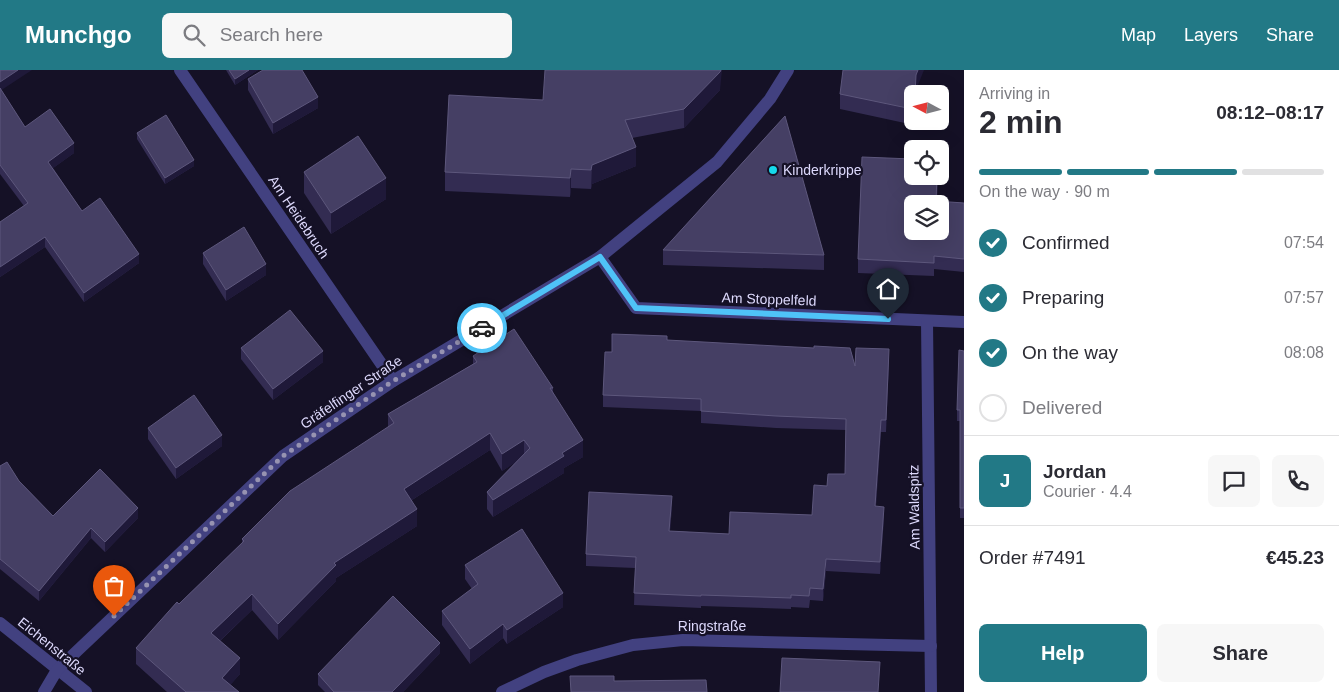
<!DOCTYPE html>
<meta charset="utf-8">
<style>
:root{--surface:#fff;--page:#f7f7f7;--text:#2b2b33;--muted:#7c7c81;--line:#e1e1e2;--accent:#227986}
body{margin:0;font-family:Arial,sans-serif;background:var(--page);color:var(--text);height:100vh;display:flex;flex-direction:column;font-size:19px;white-space:nowrap}
*{box-sizing:border-box;margin:0}
p{font-size:16px;color:var(--muted)}
.icon{flex:none;width:28px;height:28px;fill:none;stroke:currentColor;stroke-width:2;stroke-linecap:round;stroke-linejoin:round}
.map{position:relative;flex:1;overflow:hidden}
.panel{display:flex;flex-direction:column;background:var(--surface);width:375px}
.panel>*{flex:none}
.needle{width:32px;rotate:277deg}
.buttons{position:absolute;left:904px;top:15px;display:grid;gap:10px}
.buttons a{display:grid;place-items:center;width:45px;height:45px;border-radius:8px;background:var(--surface);box-shadow:0 5px 20px #0002;font-size:25px}
.pin{position:absolute;display:grid;place-items:center;width:42px;height:42px;color:#fff;margin:-51px -21px;border-radius:50% 50% 50% 0;rotate:-45deg;box-shadow:0 0 5px #0007}
.pin .icon{rotate:45deg}
.courier{position:absolute;display:grid;place-items:center;width:50px;height:50px;margin:-25px;border:4px solid #4fc3f7;border-radius:50%;background:#fff;color:#222;box-shadow:0 1px 6px #0007}
.overview em{font-style:normal;font-weight:700}
.overview div{display:flex;flex-direction:column-reverse}
.overview{display:flex;align-items:center;justify-content:space-between;height:85px;padding:0 15px}
h1{font-size:32px;font-weight:700;line-height:38px}
.bar{display:grid;grid-template-columns:repeat(4,1fr);gap:8px 5px;align-content:center;height:60px;padding:0 15px}
.bar i{height:6px;border-radius:4px;background:var(--line)}
.bar .on{background:var(--accent)}
.bar p{grid-column:span 4}
.line{display:flex;align-items:center;gap:12px;padding:0 15px;border-top:1px solid var(--line)}
.line div{flex:1}
.round{display:grid;place-items:center;flex:none;width:52px;height:52px;border-radius:8px;background:var(--page)}
ol{padding:0 15px;list-style:none}
li{display:flex;align-items:center;gap:15px;height:55px}
li p{margin-inline-start:auto}
li .icon{padding:5px;border-radius:50%;background:var(--accent);color:#fff;stroke-width:4}
li:last-child{color:var(--muted)}
li i{width:28px;height:28px;border:2px solid var(--line);border-radius:50%}
.button{display:flex;gap:10px;margin-top:auto;padding:10px 15px}
.button a{flex:1;height:58px;border-radius:8px;background:var(--accent);color:#fff;font-size:20px;font-weight:700;line-height:58px;text-align:center}
.button a+a{background:var(--page);color:var(--text)}
header{display:flex;align-items:center;gap:30px;box-sizing:border-box;height:70px;padding:0 25px;background:var(--accent);color:#fff}
header strong{font-size:24px}
nav{display:flex;gap:28px;margin-inline-start:auto;font-size:18px}
.search{width:350px;height:45px;background:var(--page);display:flex;align-items:center;gap:12px;box-sizing:border-box;padding:0 18px;border-radius:8px;color:var(--muted);font-size:19px}
main{display:flex;flex:1;min-height:0}
.map>svg:first-child{display:block}
.lines{fill:none;stroke-linecap:round;stroke-linejoin:round}
.minor{stroke:#424180;stroke-width:12}
.wall{fill:#332c52}
.shaded-wall{fill:#1f1939}
.building{fill:#453f64;stroke:#5d577c;fill-rule:evenodd}
.done{stroke:#9793b1;stroke-width:5;stroke-dasharray:0 9}
.route{stroke:#4fc3f7;stroke-width:6}
.poi-dot{fill:#16d9eb;stroke:#151126;stroke-width:2}
.labels{text-anchor:middle;dominant-baseline:central;stroke-width:4.5;stroke-linejoin:round;paint-order:stroke}
.poi-label{font-size:14px;fill:#ddd9fc;stroke:#151126;text-anchor:start}
.street-label{font-size:14px;fill:#ddd9fc;stroke:#151126}
</style>
<header>
<strong>Munchgo</strong>
<div class="search"><svg class="icon" aria-label="search" viewBox="0 0 24 24"><circle cx="10" cy="10" r="6"/><path d="M15 15l6 6"/></svg>Search here</div>
<nav><a>Map</a><a>Layers</a><a>Share</a></nav>
</header>
<main>
<div class="map">
<svg width="964" height="622" viewBox="0 0 964 622">
<rect width="100%" height="100%" fill="#151126"/>
<g class="lines">
<!-- minor -->
<g class="minor">
<path d="M180,0l213,311"/>
<path d="M600,187l36,51 328,14"/>
<path d="M927,251l4,371"/>
<path d="M0,553l86,69"/>
<path d="M44,622l13,-22 226,-214 110,-75 207,-124 117,-95 53,-63 18,-29"/>
<path d="M502,622l42,-20 33,-12 56,-15 50,-5 248,6"/>
</g>
</g>
<!-- wall -->
<g class="wall">
<path d="M0,0l1,20 24,37 49,26 -21,15 29,43 57,52 -55,39 -39,-55 -45,30v-55l24,-16 -24,-32z"/>
<path d="M226,0h32l-23,15z"/>
<path d="M248,9l70,29 -45,26 -25,-44z"/>
<path d="M720,20l-36,38 -52,10 4,28 -44,18 -1,5 -20,-1 -1,9 -125,-6v-19l98,-72z"/>
<path d="M916,20l-4,4v27h2v4l-74,-16v-15z"/>
<path d="M137,63l57,33 -29,18 -28,-45z"/>
<path d="M304,102l82,27 -55,35 -27,-41z"/>
<path d="M938,106l-1,25 27,2v69l-30,-3v7l-76,-3v-14z"/>
<path d="M663,180l161,5v15l-161,-5z"/>
<path d="M203,183l63,22 -40,26 -23,-37z"/>
<path d="M667,270l188,26 34,-5 -3,71h-5l-5,74 8,12 -4,56 -54,-3 -3,30 -13,-1 -1,8 -18,-1v2l-90,-3v2l-67,-3 1,-37 -49,-2v-12l86,-47 -2,24 59,3 83,-19 15,-29 18,-12 1,-44 -70,-2 -75,-5v-12l-98,-4v-12l9,-43z"/>
<path d="M241,278l82,14 -50,38 -32,-41z"/>
<path d="M964,281v167h-4v-97h-3v-11z"/>
<path d="M473,286l80,32v4l30,65 -19,11v5l-71,44 -6,-8v-17l30,-31 -15,10 -12,-21 -78,50 5,26 -81,52v3l-58,59 -26,-30 -32,31 20,33 -10,11 9,7h-72l-31,-28v-16l43,-44 63,-61v-4l146,-112v-13l85,-50z"/>
<path d="M148,358l74,18 -46,33 -28,-40z"/>
<path d="M0,396l19,15 34,35 85,2 -33,34 -14,-14 -52,63 -39,-32z"/>
<path d="M465,495l98,42 -56,37 -4,-6 -33,26 -28,-39v-14l30,-22 -7,-10z"/>
<path d="M440,583l-37,39h-78l-7,-7v-11z"/>
</g>
<!-- shaded-wall -->
<g class="shaded-wall">
<path d="M18,0h14l-32,21v-9z"/>
<path d="M249,0h9l-23,15v-6z"/>
<path d="M721,0h1l-2,20 -36,38v-19z"/>
<path d="M918,0h6l-8,20 -1,4 1,-19z"/>
<path d="M318,27v11l-45,26v-11z"/>
<path d="M74,73v10l-26,19v-10z"/>
<path d="M636,77v19l-44,18 -1,5 1,-24z"/>
<path d="M194,90v6l-29,18v-6z"/>
<path d="M571,99v19l-1,9v-19z"/>
<path d="M386,108v21l-55,35v-21z"/>
<path d="M45,167v10l-45,30v-10z"/>
<path d="M139,184v9l-55,39v-9z"/>
<path d="M266,194v11l-40,26v-11z"/>
<path d="M889,279v12l-3,71v-12z"/>
<path d="M323,281v11l-50,38v-11z"/>
<path d="M881,350v12l-6,86v-12z"/>
<path d="M490,363v17l-86,55v-16z"/>
<path d="M222,365v11l-46,33v-11z"/>
<path d="M524,370v17l-22,14v-17z"/>
<path d="M583,370v17l-19,11v5l-71,44v-17l69,-47z"/>
<path d="M672,426v11l-3,36v-12z"/>
<path d="M884,437v11l-4,56v-12z"/>
<path d="M138,438v10l-33,34v-10z"/>
<path d="M417,439v17l-81,52v3l-58,59v-16l56,-61z"/>
<path d="M91,458v10l-52,63v-10z"/>
<path d="M826,489v12l-3,30v-12z"/>
<path d="M563,523v14l-56,37v-14z"/>
<path d="M252,524v16l-41,39v-16z"/>
<path d="M503,554v14l-33,26v-15z"/>
<path d="M440,573v10l-37,39h-11z"/>
<path d="M240,588v16l-16,18 -2,-14z"/>
</g>
<!-- building -->
<g class="building">
<path d="M0,0h18l-18,12z"/>
<path d="M229,0h20l-14,9z"/>
<path d="M263,0h39l16,27 -45,26 -25,-44z"/>
<path d="M545,0h176l-1,2 -36,37 -59,11 11,27 -44,18 -1,5 -20,-1 -1,9 -125,-6 4,-77 94,5z"/>
<path d="M843,0h75l-2,5 -1,19h-3v15l-72,-15z"/>
<path d="M0,18l25,39 25,-18 24,34 -26,19 34,49 18,-13 39,56 -55,39 -39,-56 -45,30v-45l28,-19 -28,-38z"/>
<path d="M166,45l28,45 -29,18 -28,-45z"/>
<path d="M785,46l39,139 -161,-5 51,-56z"/>
<path d="M358,66l28,42 -55,35 -27,-41z"/>
<path d="M862,87l50,2v17h25l-1,25 28,2v56l-30,-3v7l-76,-4zM912,134h28v27h-28z"/>
<path d="M244,157l22,37 -40,26 -23,-37z"/>
<path d="M290,240l33,41 -50,38 -32,-41z"/>
<path d="M514,259l39,59h-3l33,52 -21,13 2,3 -71,44 -6,-8 43,-44 -6,-8 -22,14 -12,-21 -86,56 13,20 -83,54 2,2 -58,59 -26,-30 -41,39 29,25 -18,20 17,14h-53l-50,-44 41,-46 2,2 65,-63 -2,-2 48,-48 104,-68 -6,-9 89,-52 -4,-6z"/>
<path d="M612,264l55,2v4l91,5 56,3v-2l36,2 5,18 1,-18 33,1 -3,71h-5l-6,86 9,1 -4,55 -54,-3 -3,30 -13,-1 -1,8 -18,-1v3l-90,-3v1l-67,-3 2,-36 -50,-3 3,-62 83,4 -3,35 60,3 1,-22 82,3 2,-30 13,1 1,-12h17l1,-55 -70,-3 -75,-5v-12l-98,-4 2,-43h7z"/>
<path d="M959,280l5,1v157h-4v-98h-3z"/>
<path d="M194,325l28,40 -46,33 -28,-40z"/>
<path d="M7,392l12,19 34,35 47,-47 38,39 -33,34 -14,-14 -52,63 -39,-32v-93z"/>
<path d="M522,459l41,64 -56,37 -4,-6 -33,25 -28,-38 36,-27 -13,-19z"/>
<path d="M393,526l47,47 -48,49h-58l-16,-18z"/>
<path d="M782,588l98,4 -2,30h-98z"/>
<path d="M570,606h44v5l92,-1 1,12h-136z"/>
</g>
<g class="lines">
<!-- done -->
<path class="done" d="M114,546l169,-160 110,-75 89,-53"/>
<!-- route -->
<path class="route" d="M482,258l118,-71 36,51 252,11"/>
</g>
<!-- markers -->
<circle class="poi-dot" cx="773" cy="100" r="5"/>
<g class="labels">
<!-- poi labels -->
<g class="poi-label">
<text x="783" y="100">Kinderkrippe</text>
</g>
<!-- street labels -->
<g class="street-label">
<text transform="translate(299 147) rotate(56)">Am Heidebruch</text>
<text transform="translate(769 229) rotate(2)">Am Stoppelfeld</text>
<text transform="translate(351 322) rotate(-34)">Gräfelfinger Straße</text>
<text transform="translate(914 437) rotate(-91)">Am Waldspitz</text>
<text x="712" y="556">Ringstraße</text>
<text transform="translate(52 576) rotate(39)">Eichenstraße</text>
</g>
</g>
</svg>
<div class="buttons">
<a><svg class="needle" viewBox="-14 -14 28 28"><path d="M0-13l5 13h-10z" fill="#e53935"/><path d="M0 13l5-13h-10z" fill="#7c7c81"/></svg></a>
<a><svg class="icon" aria-label="locate" viewBox="0 0 24 24"><circle cx="12" cy="12" r="6"/><path d="M12 2v4M12 18v4M2 12h4M18 12h4"/></svg></a>
<a><svg class="icon" aria-label="layers" viewBox="0 0 24 24"><path d="M12 4l9 5-9 5-9-5zM3 14l9 5 9-5"/></svg></a>
</div>
<div class="pin" style="left:114px;top:546px;background:#ea580c"><svg class="icon" aria-label="bag" viewBox="0 0 24 24"><path d="M5 8h14l-1 12H6zM9 8a3 3 0 0 1 6 0"/></svg></div>
<div class="pin" style="left:888px;top:249px;background:#1f2937"><svg class="icon" aria-label="home" viewBox="0 0 24 24"><path d="M3 11l9-7 9 7M6 9v11h12V9"/></svg></div>
<div class="courier" style="left:482px;top:258px"><svg class="icon" aria-label="car" viewBox="0 0 24 24"><path d="M5 17H2v-5l4-1 3-4h7l3 4 3 1v5h-3M9 17h6M6 11h13"/><circle cx="7" cy="17" r="2"/><circle cx="17" cy="17" r="2"/></svg></div>
</div>
<section class="panel">
<div class="overview"><div><h1>2 min</h1><p>Arriving in</p></div><em>08:12–08:17</em></div>
<div class="bar"><i class="on"></i><i class="on"></i><i class="on"></i><i></i><p>On the way · 90 m</p></div>
<ol>
<li><svg class="icon" aria-label="check" viewBox="0 0 24 24"><path d="M5 12l5 5 9-10"/></svg>Confirmed<p>07:54</p></li>
<li><svg class="icon" aria-label="check" viewBox="0 0 24 24"><path d="M5 12l5 5 9-10"/></svg>Preparing<p>07:57</p></li>
<li><svg class="icon" aria-label="check" viewBox="0 0 24 24"><path d="M5 12l5 5 9-10"/></svg>On the way<p>08:08</p></li>
<li><i></i>Delivered</li>
</ol>
<div class="line" style="height:90px"><b class="round" style="background:var(--accent);color:#fff">J</b><div><b>Jordan</b><p>Courier · 4.4</p></div><a class="round"><svg class="icon" aria-label="chat" viewBox="0 0 24 24"><path d="M4 5h16v11H9l-5 4z"/></svg></a><a class="round"><svg class="icon" aria-label="phone" viewBox="0 0 24 24"><path d="M5 4h4l2 5-3 2q2 4 5 5l2-3 5 2v4C11 20 4 13 5 4z"/></svg></a></div>
<div class="line" style="height:65px"><div>Order #7491</div><b>€45.23</b></div>
<div class="button"><a>Help</a><a>Share</a></div>
</section>
</main>
